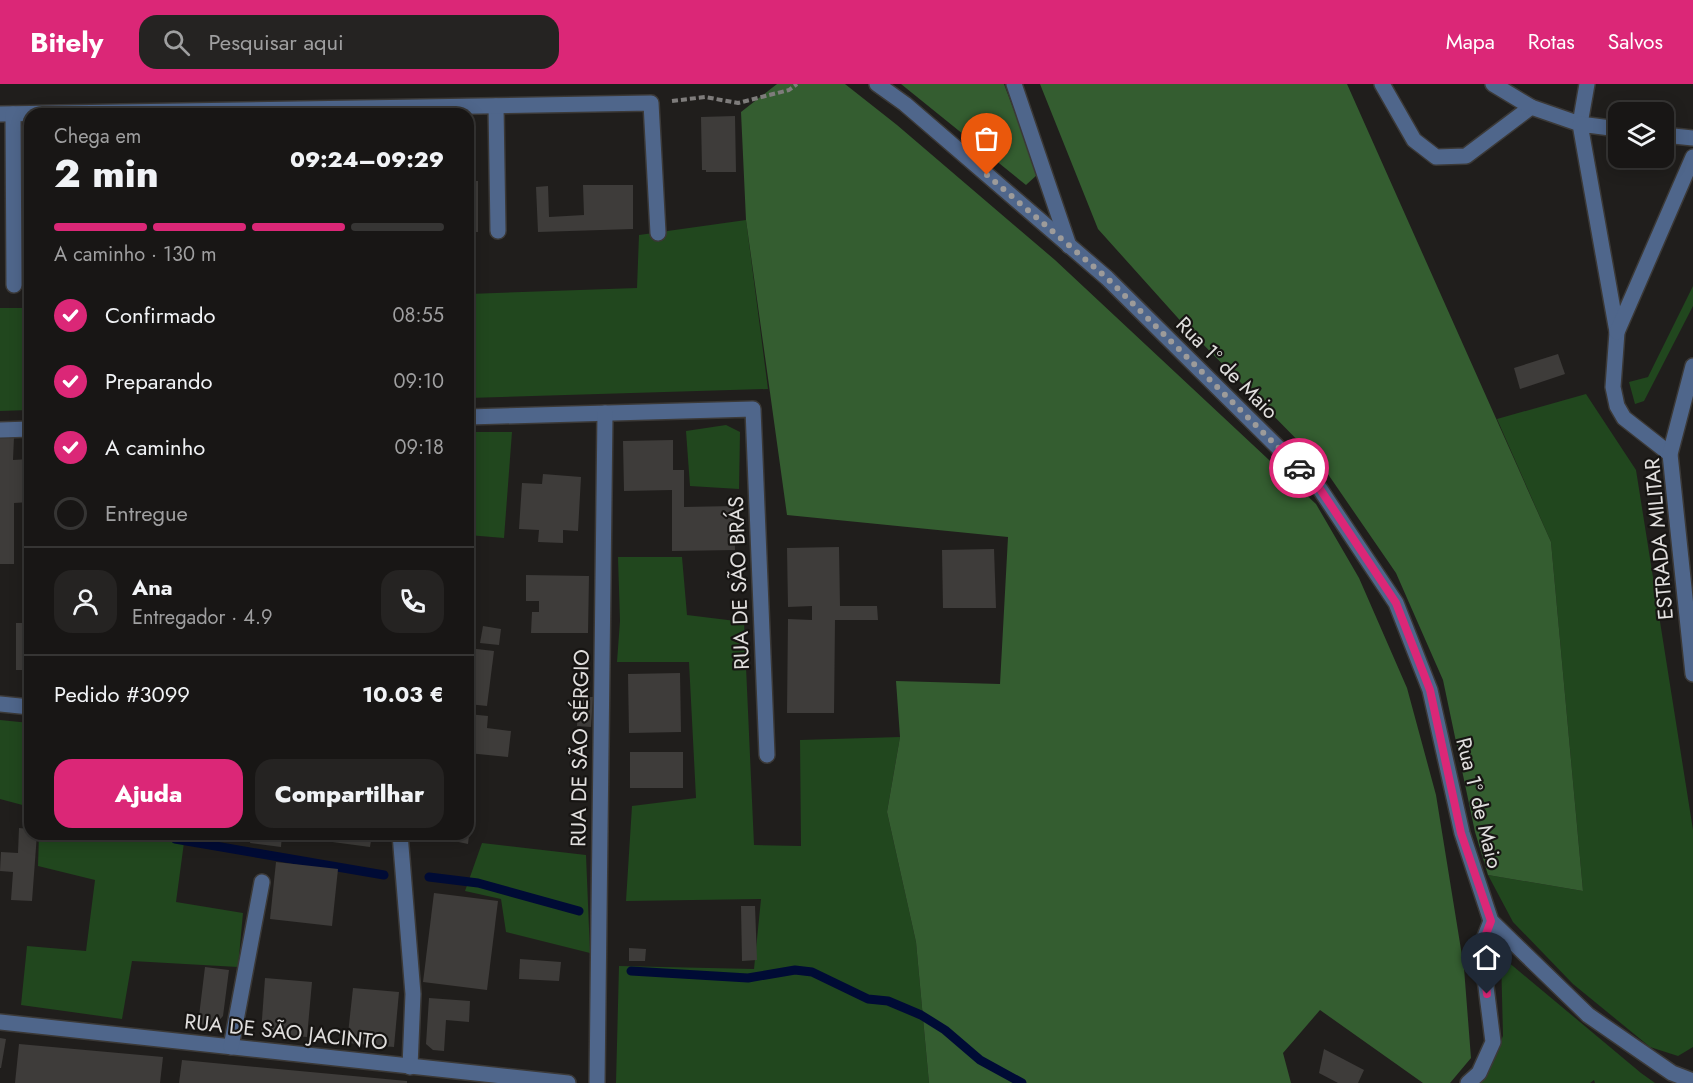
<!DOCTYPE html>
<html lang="pt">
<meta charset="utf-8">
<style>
:root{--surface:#181615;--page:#252322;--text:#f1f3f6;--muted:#9f9fa0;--line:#363534;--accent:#db2777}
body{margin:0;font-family:Jost,sans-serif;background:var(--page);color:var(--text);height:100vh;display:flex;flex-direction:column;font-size:22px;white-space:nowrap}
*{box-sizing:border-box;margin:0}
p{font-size:20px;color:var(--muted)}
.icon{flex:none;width:33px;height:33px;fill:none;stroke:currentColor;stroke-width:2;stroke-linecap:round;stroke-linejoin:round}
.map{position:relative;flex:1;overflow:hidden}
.sheet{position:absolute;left:24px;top:24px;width:450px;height:732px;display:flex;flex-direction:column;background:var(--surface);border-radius:18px;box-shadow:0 3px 15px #0003,0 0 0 2px var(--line)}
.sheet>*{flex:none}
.fabs{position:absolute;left:1608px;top:18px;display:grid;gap:12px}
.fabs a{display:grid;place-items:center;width:66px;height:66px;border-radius:12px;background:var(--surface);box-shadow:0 3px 15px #0003,0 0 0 2px var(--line);font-size:30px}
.pin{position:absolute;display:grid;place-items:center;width:51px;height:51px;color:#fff;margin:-62px -26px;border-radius:50% 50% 50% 0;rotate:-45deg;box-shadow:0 0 6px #0007}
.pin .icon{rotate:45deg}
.courier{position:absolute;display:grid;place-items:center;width:60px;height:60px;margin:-30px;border:4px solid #db2777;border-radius:50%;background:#fff;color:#222;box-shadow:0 2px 8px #0007}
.head em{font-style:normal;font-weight:800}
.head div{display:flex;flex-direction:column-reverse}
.head{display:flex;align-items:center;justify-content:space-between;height:102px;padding:0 30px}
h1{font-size:39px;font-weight:800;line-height:45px}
.bar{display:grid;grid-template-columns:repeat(4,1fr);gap:9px 6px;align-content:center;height:72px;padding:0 30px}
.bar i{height:8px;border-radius:4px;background:var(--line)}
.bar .current{background:var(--accent)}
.bar p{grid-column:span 4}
.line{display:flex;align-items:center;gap:15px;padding:0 30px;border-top:2px solid var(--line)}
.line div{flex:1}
.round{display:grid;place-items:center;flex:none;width:63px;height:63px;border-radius:18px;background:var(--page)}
ol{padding:0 30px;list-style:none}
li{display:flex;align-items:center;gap:18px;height:66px}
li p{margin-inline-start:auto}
li .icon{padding:6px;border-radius:50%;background:var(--accent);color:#fff;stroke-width:4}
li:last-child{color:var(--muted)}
li i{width:33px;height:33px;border:3px solid var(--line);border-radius:50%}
.action{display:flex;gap:12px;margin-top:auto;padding:12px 30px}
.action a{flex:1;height:69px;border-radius:18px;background:var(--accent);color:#fff;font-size:24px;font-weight:800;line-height:69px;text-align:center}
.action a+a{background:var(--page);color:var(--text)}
header{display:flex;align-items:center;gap:36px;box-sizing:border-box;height:84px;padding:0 30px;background:var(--accent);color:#fff}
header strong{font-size:28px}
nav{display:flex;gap:33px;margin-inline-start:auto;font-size:21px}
.search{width:420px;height:54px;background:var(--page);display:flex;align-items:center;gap:15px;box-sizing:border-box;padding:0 21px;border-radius:18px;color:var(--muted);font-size:22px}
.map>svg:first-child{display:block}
.green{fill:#21471e}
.forest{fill:#345d30}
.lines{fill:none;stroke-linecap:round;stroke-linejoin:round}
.stream{stroke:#000b35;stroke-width:9}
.building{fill:#3e3c3a}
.minor-casing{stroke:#3b3937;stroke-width:18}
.path{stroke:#7e7c7b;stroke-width:4;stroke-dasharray:6 3;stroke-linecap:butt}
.minor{stroke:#4f668b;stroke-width:15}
.done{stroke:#9d9b9a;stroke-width:6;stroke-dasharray:0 10.8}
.route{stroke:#db2777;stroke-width:8}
.labels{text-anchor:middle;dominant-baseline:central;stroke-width:4.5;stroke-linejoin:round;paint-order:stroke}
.street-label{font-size:21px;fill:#e1dfde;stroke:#171513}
</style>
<header>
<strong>Bitely</strong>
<div class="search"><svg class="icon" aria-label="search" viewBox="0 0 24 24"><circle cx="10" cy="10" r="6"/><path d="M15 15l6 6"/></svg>Pesquisar aqui</div>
<nav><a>Mapa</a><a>Rotas</a><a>Salvos</a></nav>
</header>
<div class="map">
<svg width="1693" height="999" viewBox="0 0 1693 999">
<rect width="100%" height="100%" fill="#201e1c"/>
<!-- green -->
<g class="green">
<path d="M746,136l22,169 -300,9v-104l169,-6 2,-53z"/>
<path d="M1693,202v20l-49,95 -9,3 -6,-22 19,-5z"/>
<path d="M0,224h30v102l-30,1z"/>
<path d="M1586,310l50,76 57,360v217l-15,9 -28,-9 -77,-63 -60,-62 -25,-47 95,16 -32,-349 -54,-123z"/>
<path d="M726,341l14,7 -1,57 -49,-3 -4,-55z"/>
<path d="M468,348h44l-8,106 -36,-3z"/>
<path d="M618,473h64l5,58 57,7 10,223 47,1 -1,-106 100,-3 -13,75 29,130 13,141h-313l3,-117 135,3 7,-70 -135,2 6,-95 64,-8 -7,-136h-72l3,-41z"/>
<path d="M0,636l30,3v84l-30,-8z"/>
<path d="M39,750l146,1 -9,67 67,11 -5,54 -106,-6 -10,58 -101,-14 6,-59 59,5 9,-71 -57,-14z"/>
<path d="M482,759l104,12 4,98 -84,-21 -5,-33 -36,-8z"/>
<path d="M1501,872l140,117 14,10h-60l-1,-3 -4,3h-109l22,-47z"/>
</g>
<!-- forest -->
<g class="forest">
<path d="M777,0h68l52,41 158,135 261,244 43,74 48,110 29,107 28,173 7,90 -21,25h-27l-103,-73 -37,43 8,30h-362l-13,-141 -29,-130 13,-75 -4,-56 104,3 8,-147 -221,-22 -41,-295 -5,-108z"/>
<path d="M901,0h103l34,90 -12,11z"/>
<path d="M1040,0h307l204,458 32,349 -95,-16 -13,-43 -32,-152 -47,-107 -75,-109 -135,-137 -88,-98z"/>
</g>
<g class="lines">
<!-- stream -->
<g class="stream">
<path d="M175,755l209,36"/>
<path d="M429,793l49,6 101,28"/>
<path d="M631,887l117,7 47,-8 17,2 56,27 20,2 33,14 24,15 35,30 42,23"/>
</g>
</g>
<!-- building -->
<g class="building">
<path d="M735,32l1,56h-30v-2h-4l-1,-53z"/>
<rect x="468" y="97" width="10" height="51"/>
<path d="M583,101h50v44l-95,3 -2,-45 12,-1 1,31 35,-2z"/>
<path d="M1558,270l7,20 -45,15 -6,-21z"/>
<path d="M0,353h14l-1,23 17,-1v43l-16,1v61h-14z"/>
<path d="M673,356v30h11v37l50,-1 1,44 -63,1v-61l-48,1 -1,-50z"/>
<path d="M543,390l38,3 -3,54 -15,-1v13l-25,-1 1,-12 -20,-1 3,-46 20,1z"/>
<path d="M839,463l1,59h37l1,14h-43l-1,93h-47l1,-94 24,1v-14l-24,1 -1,-59z"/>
<path d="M994,465l2,59h-53l-1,-58z"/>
<path d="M526,491l63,1 -1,57h-57l1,-21h7v-11h-13z"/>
<rect x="16" y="539" width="14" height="47"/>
<path d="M483,542l18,3 -2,16 -19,-2z"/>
<path d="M468,564l26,3 -7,55 -19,-2z"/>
<path d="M680,589l1,59 -52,1 -1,-59z"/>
<path d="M579,613h14l-2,30 -14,-1z"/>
<path d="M468,630l20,2 -1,12 24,3 -3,26 -40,-4z"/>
<rect x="630" y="668" width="53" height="36"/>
<path d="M468,679h7l-4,44h-3z"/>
<path d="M468,743h2l-2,17 -19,-4 1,-6h18z"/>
<path d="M19,744l11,1v5h7l-5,67 -21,-1 2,-28 -13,-1 1,-19 17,1z"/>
<path d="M252,750h30l-1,13 -31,-4z"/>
<path d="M310,750h62l-2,13 -60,-8z"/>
<path d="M276,778l62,7 -6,57 -62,-7z"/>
<path d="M434,809l64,8 -11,89 -64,-8z"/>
<path d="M741,822h14l2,54 -15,1z"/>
<path d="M629,864l17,1 -1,12h-16z"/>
<path d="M520,875l41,3 -2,19 -40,-2z"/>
<path d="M205,883l24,3 -6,46 -9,10 -24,-3 1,-9 8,2z"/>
<path d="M265,894l47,4 -5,55 -46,-4z"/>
<path d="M353,904l46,4 -5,55 -47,-4z"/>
<path d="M429,914l41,3 -1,21 -23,-2 -2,31 -11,-1 -7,-6z"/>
<path d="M0,954l6,1 -5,29h-1z"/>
<path d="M19,960l144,13 -3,26h-145z"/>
<path d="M1324,965l40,21 -6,13h-20l-19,-10z"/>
<path d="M182,976l225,21v2h-228z"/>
</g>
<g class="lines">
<defs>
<g id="minor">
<path d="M877,0l28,20 202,174 213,211 76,114 34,87 32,143 29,88 97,94 84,58 21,8"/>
<path d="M1014,0l55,162"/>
<path d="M1382,0l32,56 22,17 30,-1 65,-49"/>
<path d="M1493,0l38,23 49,17 7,-40"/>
<path d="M496,22l2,125"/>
<path d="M0,30l651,-11 7,130"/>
<path d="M13,30l1,171"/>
<path d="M1618,45l-38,-5 37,208 -4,55 4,19 7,12 46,36"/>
<path d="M1664,51l29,3"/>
<path d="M1617,248l76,-175"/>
<path d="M1693,282l-23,88 23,220"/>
<path d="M468,333l285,-8 14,346"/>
<path d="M0,346l30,-1"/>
<path d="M0,620l30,3"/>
<path d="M400,750l13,160 -3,73"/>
<path d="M0,938l568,61"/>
<path d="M231,963l31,-165"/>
<path d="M597,999l8,-670"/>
<path d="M1468,999l11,-10 14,-31 -12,-95 10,-26"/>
</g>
</defs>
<!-- minor casing -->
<use href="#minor" class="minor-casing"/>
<!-- path -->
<path class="path" d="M672,17l33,-4 33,6 51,-13 8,-6"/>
<!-- minor -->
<use href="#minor" class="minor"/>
</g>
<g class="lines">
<!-- done -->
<path class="done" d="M987,91l120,103 192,190"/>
<!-- route -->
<path class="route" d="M1299,384l21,21 76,114 34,87 31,143 30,88 -10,26 6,47"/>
</g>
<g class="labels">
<!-- street labels -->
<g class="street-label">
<text transform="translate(1227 284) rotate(45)">Rua 1º de Maio</text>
<text transform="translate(1659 455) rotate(-95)">ESTRADA MILITAR</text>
<text transform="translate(739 499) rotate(-92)">RUA DE SÃO BRÁS</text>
<text transform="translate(580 664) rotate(-89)">RUA DE SÃO SÉRGIO</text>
<text transform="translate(1479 719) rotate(76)">Rua 1º de Maio</text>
<text transform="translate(286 948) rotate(6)">RUA DE SÃO JACINTO</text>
</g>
</g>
</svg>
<div class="fabs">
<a><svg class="icon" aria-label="layers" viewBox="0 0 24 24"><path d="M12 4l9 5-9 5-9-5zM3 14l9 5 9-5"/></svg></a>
</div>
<div class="pin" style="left:987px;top:91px;background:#ea580c"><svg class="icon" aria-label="bag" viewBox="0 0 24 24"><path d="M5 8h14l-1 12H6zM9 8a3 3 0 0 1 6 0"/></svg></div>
<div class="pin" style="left:1487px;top:910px;background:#1f2937"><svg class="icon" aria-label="home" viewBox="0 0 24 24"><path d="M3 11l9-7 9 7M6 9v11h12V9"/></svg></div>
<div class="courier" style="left:1299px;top:384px"><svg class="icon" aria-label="car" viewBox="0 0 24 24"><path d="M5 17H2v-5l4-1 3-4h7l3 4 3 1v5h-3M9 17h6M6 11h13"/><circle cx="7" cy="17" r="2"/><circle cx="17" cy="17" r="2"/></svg></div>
<section class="sheet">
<div class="head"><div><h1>2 min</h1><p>Chega em</p></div><em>09:24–09:29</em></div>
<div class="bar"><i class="current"></i><i class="current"></i><i class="current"></i><i></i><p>A caminho · 130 m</p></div>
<ol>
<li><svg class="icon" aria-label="check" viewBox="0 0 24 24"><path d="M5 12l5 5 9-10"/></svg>Confirmado<p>08:55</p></li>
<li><svg class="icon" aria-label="check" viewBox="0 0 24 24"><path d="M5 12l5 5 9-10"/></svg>Preparando<p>09:10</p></li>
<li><svg class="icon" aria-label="check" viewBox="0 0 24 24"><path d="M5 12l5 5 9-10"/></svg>A caminho<p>09:18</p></li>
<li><i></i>Entregue</li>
</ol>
<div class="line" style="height:108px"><a class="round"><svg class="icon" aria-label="person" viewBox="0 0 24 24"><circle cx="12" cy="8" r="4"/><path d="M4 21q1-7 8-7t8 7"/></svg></a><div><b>Ana</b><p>Entregador · 4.9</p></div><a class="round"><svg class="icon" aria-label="phone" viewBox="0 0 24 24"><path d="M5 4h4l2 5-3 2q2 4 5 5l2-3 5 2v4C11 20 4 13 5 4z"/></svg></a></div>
<div class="line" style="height:78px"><div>Pedido #3099</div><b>10.03 €</b></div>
<div class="action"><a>Ajuda</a><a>Compartilhar</a></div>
</section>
</div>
